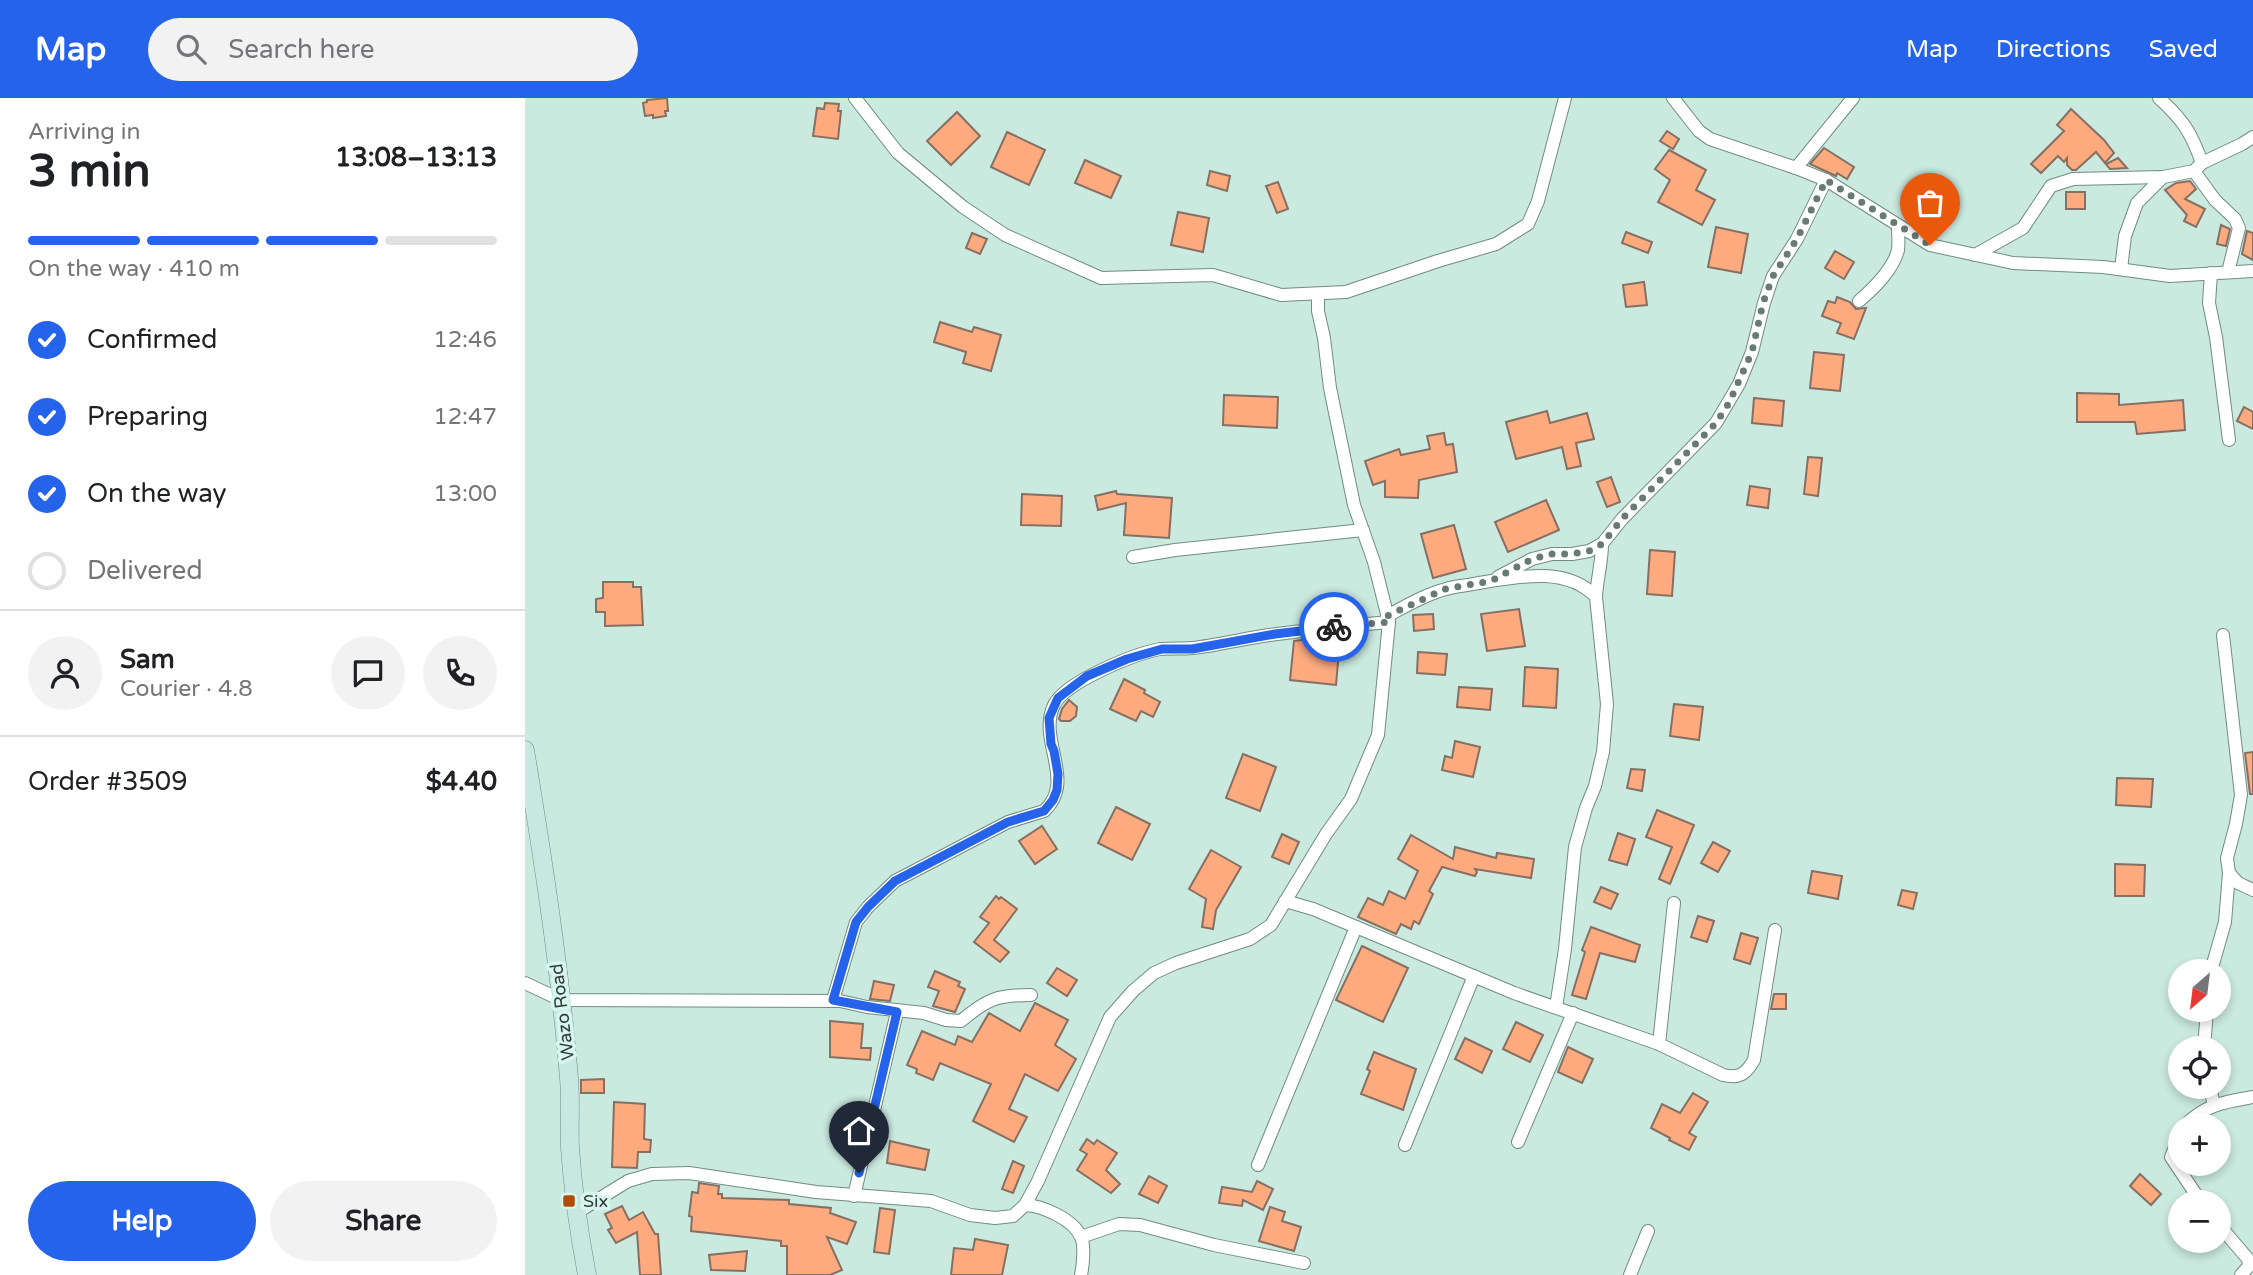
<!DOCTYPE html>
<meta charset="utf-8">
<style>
:root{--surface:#fff;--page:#f2f2f2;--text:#202124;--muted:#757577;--line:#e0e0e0;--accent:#2563eb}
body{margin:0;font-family:"Varela Round",sans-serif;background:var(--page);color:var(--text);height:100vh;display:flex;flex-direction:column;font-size:26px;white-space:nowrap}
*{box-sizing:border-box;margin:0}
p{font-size:23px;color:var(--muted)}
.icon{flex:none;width:38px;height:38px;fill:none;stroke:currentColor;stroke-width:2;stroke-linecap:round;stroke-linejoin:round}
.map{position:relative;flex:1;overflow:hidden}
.details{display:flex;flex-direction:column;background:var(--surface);width:525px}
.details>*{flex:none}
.needle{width:46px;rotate:208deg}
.tools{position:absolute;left:1643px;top:861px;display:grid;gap:14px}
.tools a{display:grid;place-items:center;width:63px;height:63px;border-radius:50%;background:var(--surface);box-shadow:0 4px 10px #0003;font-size:35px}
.pin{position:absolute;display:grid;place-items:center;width:60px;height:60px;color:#fff;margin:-72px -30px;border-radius:50% 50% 50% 0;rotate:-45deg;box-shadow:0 0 7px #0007}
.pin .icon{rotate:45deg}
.courier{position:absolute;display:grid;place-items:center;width:70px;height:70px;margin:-35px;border:5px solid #2563eb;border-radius:50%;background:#fff;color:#222;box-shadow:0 2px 9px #0007}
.overview em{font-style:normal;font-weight:700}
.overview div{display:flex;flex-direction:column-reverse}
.overview{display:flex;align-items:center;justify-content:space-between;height:119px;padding:0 28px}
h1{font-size:46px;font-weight:700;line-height:52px}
.bar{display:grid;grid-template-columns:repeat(4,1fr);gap:10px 7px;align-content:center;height:84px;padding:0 28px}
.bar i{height:9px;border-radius:5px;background:var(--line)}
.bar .active{background:var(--accent)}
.bar p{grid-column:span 4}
.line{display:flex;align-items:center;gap:18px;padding:0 28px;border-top:2px solid var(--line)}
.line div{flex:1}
.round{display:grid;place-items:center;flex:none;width:74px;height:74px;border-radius:37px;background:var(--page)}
ol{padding:0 28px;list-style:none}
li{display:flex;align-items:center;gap:21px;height:77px}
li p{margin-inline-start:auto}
li .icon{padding:7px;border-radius:50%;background:var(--accent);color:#fff;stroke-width:4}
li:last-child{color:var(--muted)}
li i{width:38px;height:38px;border:4px solid var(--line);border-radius:50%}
.primary-button{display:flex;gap:14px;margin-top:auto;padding:14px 28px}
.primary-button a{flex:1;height:80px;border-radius:42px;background:var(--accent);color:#fff;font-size:28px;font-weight:700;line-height:80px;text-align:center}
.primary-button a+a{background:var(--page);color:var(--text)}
header{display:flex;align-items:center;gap:42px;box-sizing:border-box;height:98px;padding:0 35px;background:var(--accent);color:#fff}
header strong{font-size:33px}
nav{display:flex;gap:38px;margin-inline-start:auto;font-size:24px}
.search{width:490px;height:63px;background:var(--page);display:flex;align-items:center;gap:18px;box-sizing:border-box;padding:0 24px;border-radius:38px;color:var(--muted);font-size:26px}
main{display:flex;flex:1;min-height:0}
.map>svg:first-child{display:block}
.building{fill:#fdaa7f;stroke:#866f63;stroke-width:2}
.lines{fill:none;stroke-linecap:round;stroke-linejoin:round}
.minor-casing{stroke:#708c83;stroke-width:14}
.secondary-casing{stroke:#708c83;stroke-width:19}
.minor{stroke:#fff;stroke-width:12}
.secondary{stroke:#c6e8e0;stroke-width:18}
.done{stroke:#677a74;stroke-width:7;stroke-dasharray:0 12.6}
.route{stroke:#2563eb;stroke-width:9}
.poi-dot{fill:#ae4e06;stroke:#d7f6ed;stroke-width:2.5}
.labels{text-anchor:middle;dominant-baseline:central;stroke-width:7;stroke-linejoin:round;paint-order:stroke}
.street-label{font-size:18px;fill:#323e3a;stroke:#d7f6ed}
.poi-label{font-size:18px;fill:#323e3a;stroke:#d7f6ed;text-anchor:start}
</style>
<header>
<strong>Map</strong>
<div class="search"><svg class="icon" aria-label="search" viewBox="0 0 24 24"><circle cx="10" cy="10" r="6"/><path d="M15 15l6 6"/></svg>Search here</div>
<nav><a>Map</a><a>Directions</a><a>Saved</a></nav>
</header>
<main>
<section class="details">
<div class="overview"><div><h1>3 min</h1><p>Arriving in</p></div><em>13:08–13:13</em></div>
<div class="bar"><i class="active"></i><i class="active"></i><i class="active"></i><i></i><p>On the way · 410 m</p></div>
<ol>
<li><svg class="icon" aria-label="check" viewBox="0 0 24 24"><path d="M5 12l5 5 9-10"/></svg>Confirmed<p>12:46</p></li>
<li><svg class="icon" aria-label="check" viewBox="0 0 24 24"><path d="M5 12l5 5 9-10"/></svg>Preparing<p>12:47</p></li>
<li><svg class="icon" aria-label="check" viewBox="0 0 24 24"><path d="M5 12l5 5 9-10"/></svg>On the way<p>13:00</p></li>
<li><i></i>Delivered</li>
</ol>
<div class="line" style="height:126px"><a class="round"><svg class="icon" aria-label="person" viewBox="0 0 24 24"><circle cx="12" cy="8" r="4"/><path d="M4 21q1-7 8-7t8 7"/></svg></a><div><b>Sam</b><p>Courier · 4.8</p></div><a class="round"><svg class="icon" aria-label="chat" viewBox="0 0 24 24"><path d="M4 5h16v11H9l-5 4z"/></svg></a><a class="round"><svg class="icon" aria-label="phone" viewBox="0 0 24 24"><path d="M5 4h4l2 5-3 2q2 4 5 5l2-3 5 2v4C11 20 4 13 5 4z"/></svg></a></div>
<div class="line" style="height:91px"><div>Order #3509</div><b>$4.40</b></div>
<div class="primary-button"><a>Help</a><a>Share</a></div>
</section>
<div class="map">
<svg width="1728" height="1177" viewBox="0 0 1728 1177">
<rect width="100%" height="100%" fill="#cae9df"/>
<!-- building -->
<g class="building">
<path d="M142,0l1,13h-3l1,5 -13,2v-3l-8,1 -2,-13 4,-1v-2z"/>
<path d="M300,5l14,1 -1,7h3l-3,28 -25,-3 4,-28 7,1z"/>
<path d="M1546,11l33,31 10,13 -9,10 -9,-11 -20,18h-4l-5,-5v-7l-3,4 -6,-6 -17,17 -10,-9 33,-33 -7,-6z"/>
<path d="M432,14l23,24 -29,29 -24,-24z"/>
<path d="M1142,33l12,8 -6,10 -13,-8z"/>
<path d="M482,34l38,18 -16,35 -38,-18z"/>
<path d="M1299,50l30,19 -7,12 -10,-6 -1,3 -26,-12z"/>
<path d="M1144,52l37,20 -10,20 19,10 -13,25 -44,-23 12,-22 -15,-11z"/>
<path d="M1593,60l9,10 -17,1 -4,-5z"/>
<path d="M560,62l36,16 -10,22 -36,-15z"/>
<path d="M685,73l20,5 -3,15 -20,-6z"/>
<path d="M1665,83l6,8 -11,10 20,10 -9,18 -12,-6 3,-6 -22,-25 11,-7z"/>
<path d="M753,84l10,27 -11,4 -11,-27z"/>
<rect x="1541" y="94" width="19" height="17"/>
<path d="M653,114l31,6 -6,34 -32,-7z"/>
<path d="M1696,127l9,4 -4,17 -9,-2z"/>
<path d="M1191,129l32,7 -7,39 -33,-6z"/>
<path d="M1722,133l6,2v27l-11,-6z"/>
<path d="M1101,134l26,10 -4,11 -26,-10z"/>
<path d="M447,135l15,6 -7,15 -14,-6z"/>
<path d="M1310,153l19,11 -10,17 -19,-11z"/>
<path d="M1119,184l3,23 -21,2 -3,-22z"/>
<path d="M1312,199l13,5 6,7 10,-1 -12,31 -17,-6 4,-10 -19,-7 6,-15 7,2z"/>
<path d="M415,224l32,10 2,-5 27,8 -10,36 -28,-8 3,-11 -32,-10z"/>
<path d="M1289,254l30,3 -4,36 -30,-3z"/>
<path d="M1552,295l42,1v11l64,-5 2,30 -48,4 -2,-12h-58z"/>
<path d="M699,297l54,2 -1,31 -54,-3z"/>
<path d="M1229,300l30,3 -2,25 -30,-3z"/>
<path d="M1719,309l9,5v17l-16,-8z"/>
<path d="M1022,313l3,12 37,-10 7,26 -18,4 5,23 -14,3 -5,-22 -46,12 -10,-37z"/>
<path d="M919,335l2,12 7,-1 4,28 -38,8 -1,18 -33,-1v-16l-12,4 -8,-24 34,-12 2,6 29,-6 -3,-13z"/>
<path d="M1283,359l14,1 -4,38 -14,-2z"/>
<path d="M1086,379l9,25 -13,5 -10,-25z"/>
<path d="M1225,388l20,3 -2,19 -21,-3z"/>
<path d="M591,393l1,3 55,4 -3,40 -45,-3 2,-32 -28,7 -3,-14z"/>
<path d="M497,396l40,2 -1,30 -40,-1z"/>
<path d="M1021,402l13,30 -51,22 -13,-30z"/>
<path d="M929,427l12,44 -33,9 -12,-44z"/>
<path d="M1125,452l25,2 -3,44 -25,-2z"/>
<path d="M78,484h30v5h8l2,38 -38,1v-14h-9v-13l7,-1z"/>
<path d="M994,511l6,37 -38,5 -6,-37z"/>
<path d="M908,516l1,15 -20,2 -1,-16z"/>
<path d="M794,540l21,2 -4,45 -46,-5 4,-39z"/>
<path d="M893,554l29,2 -2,21 -28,-2z"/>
<path d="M1000,569l33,2 -2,39 -33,-2z"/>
<path d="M599,581l21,11 -1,3 16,9 -7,15 -12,-6 -5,10 -26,-12z"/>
<path d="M934,589l33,2 -2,21 -33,-3z"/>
<path d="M544,602l8,7 -1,9 -6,5h-9l-2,-2 3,-10z"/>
<path d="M1149,606l29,3 -4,33 -29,-4z"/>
<path d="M930,643l25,6 -7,30 -31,-7 3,-14 7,2z"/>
<path d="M1728,654v42h-3l-5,-41z"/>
<path d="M718,656l33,13 -16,44 -34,-13z"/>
<path d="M1106,671l14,1 -3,21 -15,-3z"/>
<path d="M1592,680l36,1 -2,28 -35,-2z"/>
<path d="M591,709l34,17 -18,36 -34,-17z"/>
<path d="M1132,712l37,15 -24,59 -11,-5 13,-32 -26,-10z"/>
<path d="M517,728l15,23 -22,15 -16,-23z"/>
<path d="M1093,735l17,6 -8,26 -18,-5z"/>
<path d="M757,736l17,8 -10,22 -17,-7z"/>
<path d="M886,737l42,24 2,-12 41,11 1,-5 37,6 -3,19 -56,-9 2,3 -2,4 -33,-9 -13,24 4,3 -14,30 -5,-3 -3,8 -10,-5 -5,10 -38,-17 10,-19 15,7 6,-14 16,8 13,-28 -20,-12z"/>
<path d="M1188,744l17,9 -12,21 -17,-9z"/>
<path d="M686,752l30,17 -25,43 -3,19 -11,-2 4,-28 -17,-10z"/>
<path d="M1590,766l30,1 -1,31h-29z"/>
<path d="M1287,773l30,5 -4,23 -30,-6z"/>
<path d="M1076,789l17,7 -7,15 -17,-7z"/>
<path d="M1377,792l15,3 -4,16 -15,-4z"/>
<path d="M471,798l3,3 2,-2 16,12 -23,31 15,12 -9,10 -26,-20 15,-19 -9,-6z"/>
<path d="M1173,818l16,5 -7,21 -16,-5z"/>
<path d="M1066,829l49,18 -5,17 -35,-9 -14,46 -14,-4 13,-43 -3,-2z"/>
<path d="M1216,835l17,5 -8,26 -16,-5z"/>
<path d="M837,848l46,22 -25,54 -47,-22z"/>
<path d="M532,870l20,12 -10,16 -20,-13z"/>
<path d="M410,873l25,11 -2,4 7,3 -10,23 -22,-6 6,-15 -11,-4z"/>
<path d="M349,883l20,4 -4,16 -20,-2z"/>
<path d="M1249,896h12v15h-15z"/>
<path d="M510,905l33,17 -13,25 21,14 -18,32 -33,-17 -16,35 18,8 -13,25 -41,-21 18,-37 -51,-21 -7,17 -17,-7 1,-4 -10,-4 15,-34 33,14 3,-9 14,6 17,-29 31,18z"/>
<path d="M305,923l33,3 -2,24h10l-1,12 -40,-3z"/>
<path d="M991,924l27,13 -13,27 -27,-13z"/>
<path d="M940,940l27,13 -10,22 -27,-14z"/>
<path d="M1043,949l25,12 -11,24 -24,-11z"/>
<path d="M849,954l42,17 -13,41 -42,-16 9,-23 -3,-2z"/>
<path d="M79,981v14h-23v-13z"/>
<path d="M1168,995l15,9 -19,31 7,4 -7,13 -20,-10 1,-2 -19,-10 11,-24 18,9z"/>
<path d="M89,1004l31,2 -1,35 7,1 -1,12h-12l-1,16 -25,-1z"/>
<path d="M562,1041l7,5 3,-4 20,13 -11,17 14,14 -9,9 -34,-23 10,-16 -7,-4z"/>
<path d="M365,1043l39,9 -4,20 -38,-7z"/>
<path d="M488,1063l11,5 -11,27 -11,-4z"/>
<path d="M1615,1076l21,20 -10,11 -21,-19z"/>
<path d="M624,1078l18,10 -9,17 -19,-9z"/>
<path d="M732,1083l16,8 -10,21 -20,-10 -1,6 -23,-3 3,-16 30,5z"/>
<path d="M174,1085l20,3 -1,8h4v4l67,2v4l42,4 -1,5 26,9 -9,22 -20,-7 15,33 -12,5h-43v-29h-6v-5l-90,-10 1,-14 -3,-1 3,-24 6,1z"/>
<path d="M97,1108l7,14 14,-8 12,22h3l3,41h-21l-3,-43 -21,11 -8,-13 4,-2 -7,-14z"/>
<path d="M745,1109l15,5 -3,9 19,6 -7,24 -35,-10z"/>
<path d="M355,1110l15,2 -6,44 -15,-2z"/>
<path d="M450,1141l33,6 -6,30h-51l3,-27 19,2z"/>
<path d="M222,1153l-2,20 -34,-1 -2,-15z"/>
</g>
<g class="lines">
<defs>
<g id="minor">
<path d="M330,0l43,55 65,54 42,28 96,43 112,-3 68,20 65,-3 92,-31 58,-17 32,-20 10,-23 27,-103"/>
<path d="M1148,0l26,33 11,8 86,29 30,12 104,65 83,18 90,4 67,9 83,-5"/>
<path d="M1634,0c24,22 32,34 43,65"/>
<path d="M1271,70l57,-70"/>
<path d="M1669,73l21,29 20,19 4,9 -11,44"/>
<path d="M1450,157l48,-27 28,-42 22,-7 90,-2 31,-6 8,-8 40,-19 11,-7"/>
<path d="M1596,171l4,-33 12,-33 26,-26"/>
<path d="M1686,175l-2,30 7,34 13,103"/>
<path d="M1334,203c15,-13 34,-31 39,-51 1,-7 0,-16 0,-23"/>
<path d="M608,459l42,-7 188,-20"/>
<path d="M973,479l34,-18 20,-5h20l17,-3 13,-7 20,-25 94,-96 23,-39 13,-32 12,-49 9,-27 24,-37 29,-59"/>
<path d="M1071,499c1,-18 6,-35 6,-53"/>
<path d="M862,518c19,-10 39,-22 59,-27 9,-3 18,-3 27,-5 39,-6 92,-20 123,13l11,107 -4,48 -8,34 -9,22 -11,39 -10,102 -9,58"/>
<path d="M1698,537l18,160 -5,29 -9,34 2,15 9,10 15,7"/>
<path d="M760,803l28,8 201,84 145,51 64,31c16,4 23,-1 31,-15l21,-130"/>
<path d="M1686,873l14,-49 4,-49"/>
<path d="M0,885l36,17 279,1 27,6 57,6 22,7 15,1c26,-22 36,-26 70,-26"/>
<path d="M308,902l23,-78 12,-15 27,-26 113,-59 36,-11c33,-30 -7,-71 10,-106 11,-23 80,-51 106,-56 11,-1 22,0 32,-1 29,-3 57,-11 85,-14 37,-5 74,-9 112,-12"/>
<path d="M1134,946l15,-141"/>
<path d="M1679,950l3,-38"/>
<path d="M1685,989l4,19"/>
<path d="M1660,1027c22,-21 39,-23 68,-28"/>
<path d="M1656,1035l-10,24 30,45"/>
<path d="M993,1044l55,-129"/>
<path d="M880,1047l69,-169"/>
<path d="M733,1067l98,-238"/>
<path d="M329,1098l43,-184"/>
<path d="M500,1107c18,1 48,14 56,32 4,9 2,28 0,38"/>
<path d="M51,1115l52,-32 24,-7 37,-1 127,19 115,9 39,14 25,3 18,-2 12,-11 13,-24 72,-164 23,-26 21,-18 22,-10 74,-24 21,-14 55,-91 25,-35 27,-64 11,-113 -15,-60 -20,-57 -24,-117 -6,-50 -6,-27v-17"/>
<path d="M1694,1127l29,34 1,7 -8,9"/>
<path d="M556,1139l38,-13 21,1 74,20 90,18"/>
<path d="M1105,1177l18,-44"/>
</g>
<path id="secondary" d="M0,652c18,109 35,219 44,328 2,23 0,47 1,70 3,43 9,85 17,127"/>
</defs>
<!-- minor casing -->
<use href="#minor" class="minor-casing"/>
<!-- secondary casing -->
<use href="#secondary" class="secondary-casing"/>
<!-- minor -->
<use href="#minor" class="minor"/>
<!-- secondary -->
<use href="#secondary" class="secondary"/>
</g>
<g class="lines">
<!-- done -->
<path class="done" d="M809,529l55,-5 -2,-6 58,-27 46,-8 41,-22 20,-5h20l17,-3 13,-7 20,-25 94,-96 13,-20 23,-51 11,-49 10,-27 24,-37 29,-59 104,65"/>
<!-- route -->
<path class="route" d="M334,1075l38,-161 -64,-12 23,-78 12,-15 27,-26 113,-59 36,-11 9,-11 4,-10 1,-16 -4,-23 -3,-7 -2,-26 9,-20 29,-22 40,-17 35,-10h30l83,-15 59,-7"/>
</g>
<!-- markers -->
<rect class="poi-dot" x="37" y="1096" width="14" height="14" rx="3.5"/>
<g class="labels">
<!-- street labels -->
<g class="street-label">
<text transform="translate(37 914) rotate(-97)">Wazo Road</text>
</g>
<!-- poi labels -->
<g class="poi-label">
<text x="58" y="1103">Six</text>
</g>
</g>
</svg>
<div class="tools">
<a><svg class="needle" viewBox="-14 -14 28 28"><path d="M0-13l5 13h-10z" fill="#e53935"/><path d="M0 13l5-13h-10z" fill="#757577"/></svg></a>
<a><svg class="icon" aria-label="locate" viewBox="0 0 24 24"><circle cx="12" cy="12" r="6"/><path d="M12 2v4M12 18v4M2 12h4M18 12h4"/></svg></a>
<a>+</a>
<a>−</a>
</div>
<div class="pin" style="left:1405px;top:147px;background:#ea580c"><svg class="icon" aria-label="bag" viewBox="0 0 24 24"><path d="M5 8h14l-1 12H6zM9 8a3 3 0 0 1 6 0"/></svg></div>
<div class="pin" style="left:334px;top:1075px;background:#1f2937"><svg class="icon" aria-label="home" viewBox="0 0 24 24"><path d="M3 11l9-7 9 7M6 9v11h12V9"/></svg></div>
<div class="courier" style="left:809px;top:529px"><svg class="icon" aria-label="bike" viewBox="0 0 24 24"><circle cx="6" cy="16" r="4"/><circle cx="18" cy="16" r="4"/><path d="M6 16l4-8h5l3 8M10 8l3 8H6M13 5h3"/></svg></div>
</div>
</main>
